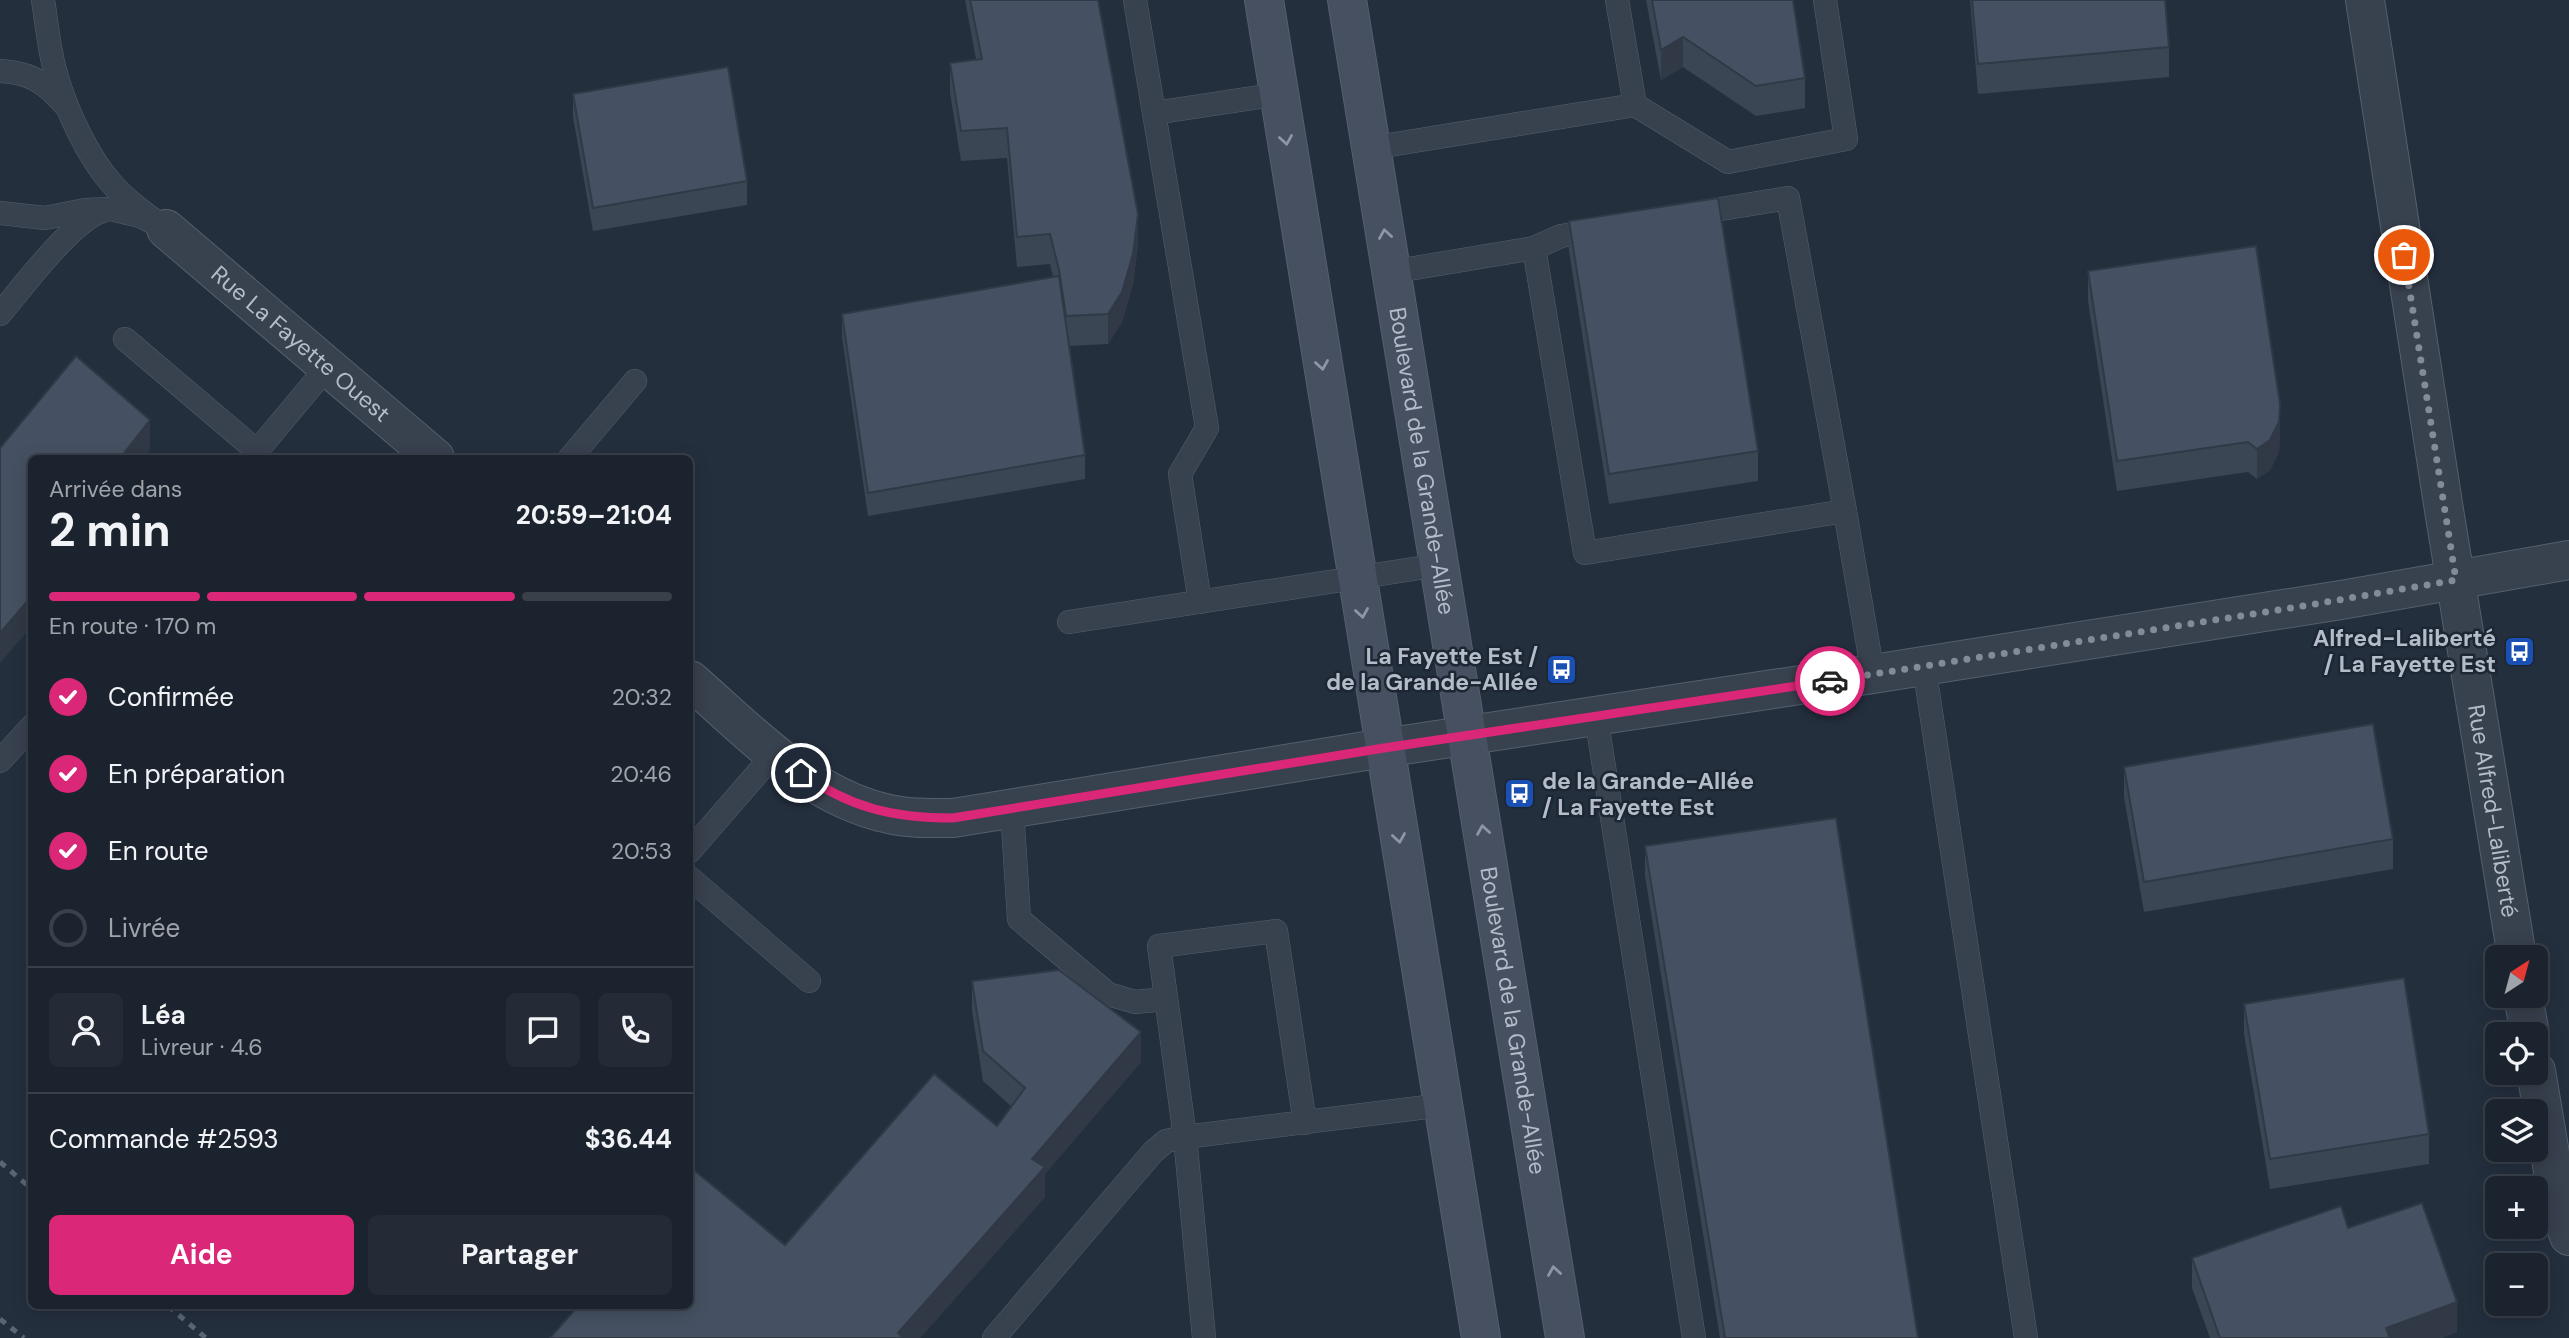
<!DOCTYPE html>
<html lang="fr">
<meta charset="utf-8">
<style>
:root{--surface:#1b232e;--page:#242b36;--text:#f1f3f6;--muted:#a0a4aa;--line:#39404a;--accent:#db2777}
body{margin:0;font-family:"DM Sans",sans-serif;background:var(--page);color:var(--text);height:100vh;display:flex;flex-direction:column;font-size:26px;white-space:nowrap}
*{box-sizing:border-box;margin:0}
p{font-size:23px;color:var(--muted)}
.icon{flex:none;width:38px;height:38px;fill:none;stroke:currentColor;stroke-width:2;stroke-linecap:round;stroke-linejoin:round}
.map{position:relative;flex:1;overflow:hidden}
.panel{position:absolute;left:28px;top:455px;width:665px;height:854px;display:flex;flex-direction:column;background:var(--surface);border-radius:10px;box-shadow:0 4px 18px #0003,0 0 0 2px var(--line)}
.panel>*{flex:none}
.needle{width:46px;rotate:36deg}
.tools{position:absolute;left:2485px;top:945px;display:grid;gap:14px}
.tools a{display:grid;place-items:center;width:63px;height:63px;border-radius:10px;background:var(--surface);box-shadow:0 4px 18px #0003,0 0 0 2px var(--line);font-size:35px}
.pin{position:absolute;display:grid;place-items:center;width:60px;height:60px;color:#fff;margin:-30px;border:4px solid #fff;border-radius:50%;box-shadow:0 2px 7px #0007}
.courier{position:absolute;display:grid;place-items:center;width:70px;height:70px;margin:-35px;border:5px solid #db2777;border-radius:50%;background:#fff;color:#222;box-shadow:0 2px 9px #0007}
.headline em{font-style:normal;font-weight:700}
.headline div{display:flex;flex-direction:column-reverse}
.headline{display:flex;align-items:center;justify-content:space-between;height:119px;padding:0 21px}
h1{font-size:46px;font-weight:700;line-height:52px}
.bar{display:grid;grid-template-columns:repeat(4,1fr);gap:10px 7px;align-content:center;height:84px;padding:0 21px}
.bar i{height:9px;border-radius:5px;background:var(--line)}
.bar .on{background:var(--accent)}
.bar p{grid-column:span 4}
.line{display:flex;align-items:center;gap:18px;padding:0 21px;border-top:2px solid var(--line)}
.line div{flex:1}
.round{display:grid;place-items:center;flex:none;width:74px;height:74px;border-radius:10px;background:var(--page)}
ol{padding:0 21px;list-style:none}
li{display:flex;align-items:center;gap:21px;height:77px}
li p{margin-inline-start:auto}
li .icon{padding:7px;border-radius:50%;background:var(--accent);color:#fff;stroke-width:4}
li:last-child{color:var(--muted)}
li i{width:38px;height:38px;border:4px solid var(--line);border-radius:50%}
.button{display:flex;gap:14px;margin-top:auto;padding:14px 21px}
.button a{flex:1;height:80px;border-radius:10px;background:var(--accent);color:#fff;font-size:28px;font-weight:700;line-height:80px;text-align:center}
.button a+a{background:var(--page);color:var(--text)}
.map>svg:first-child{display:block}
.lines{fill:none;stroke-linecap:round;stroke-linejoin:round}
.lane-casing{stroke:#565f6c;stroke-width:24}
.street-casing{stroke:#565f6c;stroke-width:40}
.secondary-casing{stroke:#565f6c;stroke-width:40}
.lane{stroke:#38414e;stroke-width:23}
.street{stroke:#38414e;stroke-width:38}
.secondary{stroke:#465061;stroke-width:38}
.rail{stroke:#5a6575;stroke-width:5;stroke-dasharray:7 7;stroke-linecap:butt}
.wall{fill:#3b4654}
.shaded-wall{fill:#303945}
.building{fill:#455162;stroke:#303945;stroke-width:2}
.oneway{stroke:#8e96a5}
.done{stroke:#828b98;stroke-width:7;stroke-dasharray:0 12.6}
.route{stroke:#db2777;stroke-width:9}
.labels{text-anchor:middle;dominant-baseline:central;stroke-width:5;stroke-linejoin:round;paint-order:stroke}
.street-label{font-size:23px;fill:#b4bcc9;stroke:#1d2633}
.poi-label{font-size:23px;font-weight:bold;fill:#b4bcc9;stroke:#1d2633;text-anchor:end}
</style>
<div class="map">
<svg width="2569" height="1338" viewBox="0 0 2569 1338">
<rect width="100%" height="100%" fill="#242f3e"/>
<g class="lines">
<defs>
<g id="lane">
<path d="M1135,0l19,113"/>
<path d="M1617,0l18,105"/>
<path d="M0,71c29,1 45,11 64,33"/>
<path d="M1371,148l264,-43 93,57 118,-23 -21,-139"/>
<path d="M0,213l45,5 40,-8 26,-1 29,7 26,13c-19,-14 -38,-27 -54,-45 -24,-27 -46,-74 -56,-110 -7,-23 -9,-50 -13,-74"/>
<path d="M1690,214l98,-16 57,313"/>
<path d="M1534,248l27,-12 37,-6"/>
<path d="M1391,272l143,-24 51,305 260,-42 28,163"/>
<path d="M0,314c22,-26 72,-94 103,-103"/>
<path d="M125,339l132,112 72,-86"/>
<path d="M570,458l65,-77"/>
<path d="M1200,602l-20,-128 27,-46 -53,-315 125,-19"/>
<path d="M1069,622l370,-57"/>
<path d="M1924,666l102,672"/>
<path d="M1596,716l98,622"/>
<path d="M0,761l32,-35"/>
<path d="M1012,809l7,110 89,75 27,8 31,-3"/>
<path d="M690,851l85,-98"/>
<path d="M690,878l119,103"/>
<path d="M1305,1123l-29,-192 -117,15 26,191 258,-32"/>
<path d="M994,1338l159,-186 13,-11 19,-4 19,201"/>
</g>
<g id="street">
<path id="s1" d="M2365,0l79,510 73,447"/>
<path id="s2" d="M166,229l269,229"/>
<path d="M690,680c59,51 119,117 199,134 21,5 43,4 64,4l431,-70 489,-74 474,-75 222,-39"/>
<path d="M2523,996l7,38"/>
<path d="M2536,1071l22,130 11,35"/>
</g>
<g id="secondary">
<path d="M1264,0l217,1338"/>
<path id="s3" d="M1347,0l218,1338"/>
</g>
</defs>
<!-- lane casing -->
<use href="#lane" class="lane-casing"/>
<!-- street casing -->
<use href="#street" class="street-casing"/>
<!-- secondary casing -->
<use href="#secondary" class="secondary-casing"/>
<!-- lane -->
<use href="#lane" class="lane"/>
<!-- street -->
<use href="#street" class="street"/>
<!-- secondary -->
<use href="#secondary" class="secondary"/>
<!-- rail -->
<g class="rail">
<path d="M0,1162l32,27"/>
<path d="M168,1306l38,32"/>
<path d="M0,1319l24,19"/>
</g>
</g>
<!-- wall -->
<g class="wall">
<path d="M965,0h133l40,244 -5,40 -11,38 -14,22 -39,2 16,109v24l-217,37 -26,-179v-23l211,-37 -3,-13 -33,3 -10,-109 -46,3 -11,-68v-30l26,-4z"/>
<path d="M1646,0h147l12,78v30l-49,8 -73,-49 -22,13z"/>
<path d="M1970,0h195l4,47v30l-191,17z"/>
<path d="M573,94l174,87v24l-154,26 -20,-114z"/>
<path d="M1569,221l189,230v30l-149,23 -40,-253z"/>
<path d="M2088,271l192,163 -1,18 -9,18 -13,9 -9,-7 -131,19 -29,-190z"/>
<path d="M2124,767l269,72v30l-249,43 -20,-115z"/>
<path d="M1645,846l273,492h-198l-75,-462z"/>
<path d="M972,981l169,81 -96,112v23l-125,141h-370l235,-93 212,-119 14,-20 -28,-25 -11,-70z"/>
<path d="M2244,1004l185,130v30l-159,25 -26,-155z"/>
<path d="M2348,1228l109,104 -15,6h-232l-18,-50v-30z"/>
</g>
<!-- shaded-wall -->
<g class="shaded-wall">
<path d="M1683,37v30l-22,13v-30z"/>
<path d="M1138,214v30l-5,40 -11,38 -14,22v-30z"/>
<path d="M2280,404v30l-1,18 -9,18 -13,9v-30z"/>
<path d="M150,420v30l-7,8h-19v-5z"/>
<path d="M32,596v30l-32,37v-30z"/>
<path d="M1141,1032v30l-96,112v23l-125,141h-22v-5l134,-174z"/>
<path d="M2457,1302v30l-15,6h-56v-10z"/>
</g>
<!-- building -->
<g class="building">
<path d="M970,0h128l40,214 -5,40 -11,38 -14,22 -42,2 -7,-46 -9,-36 -33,3 -10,-109 -46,3 -11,-68 32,-4z"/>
<path d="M1652,0h141l12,78 -49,8 -73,-49 -22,13z"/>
<path d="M1972,0h193l4,47 -191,17z"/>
<path d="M728,67l19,114 -154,27 -20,-114z"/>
<path d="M1718,198l40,253 -149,23 -40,-253z"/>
<path d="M2256,246l24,158 -1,18 -9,18 -13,9 -9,-7 -131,19 -29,-190z"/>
<path d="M1059,276l26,179 -217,38 -26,-179z"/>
<path d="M76,356l74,64 -26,33 6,5h-98v138l-32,37v-185z"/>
<path d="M2373,724l20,115 -249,43 -20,-115z"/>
<path d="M1836,818l82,520h-193l-80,-492z"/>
<path d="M1059,970l82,62 -109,127 13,8 -147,166 6,5h-354l28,-32h112v-128l5,-7 90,74 149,-171 63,52 28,-38 -42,-37 -11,-70z"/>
<path d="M2404,978l25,156 -159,25 -26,-155z"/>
<path d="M2422,1203l35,99 -71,26 4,10h-170l-28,-80 149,-52 7,22z"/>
</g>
<!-- one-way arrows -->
<defs><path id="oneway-chevron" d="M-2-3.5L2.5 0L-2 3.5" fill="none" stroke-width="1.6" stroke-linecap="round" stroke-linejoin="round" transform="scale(1.75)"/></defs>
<g class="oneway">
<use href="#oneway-chevron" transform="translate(1286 140) rotate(81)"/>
<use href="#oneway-chevron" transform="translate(1385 234) rotate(-99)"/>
<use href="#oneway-chevron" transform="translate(1322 365) rotate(81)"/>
<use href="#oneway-chevron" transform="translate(1362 613) rotate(81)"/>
<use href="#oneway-chevron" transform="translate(1483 830) rotate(-99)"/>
<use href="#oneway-chevron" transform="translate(1399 838) rotate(81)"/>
<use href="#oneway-chevron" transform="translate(1554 1271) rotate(-99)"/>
</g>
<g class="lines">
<!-- done -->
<path class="done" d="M1830,681l467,-74 159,-27 -52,-325"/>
<!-- route -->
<path class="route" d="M801,773c49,35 92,45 152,45l431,-70 446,-67"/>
</g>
<!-- icons -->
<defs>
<symbol id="bus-square" viewBox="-11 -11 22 22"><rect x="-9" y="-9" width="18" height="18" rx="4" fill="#1a4fb4" stroke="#1d2633"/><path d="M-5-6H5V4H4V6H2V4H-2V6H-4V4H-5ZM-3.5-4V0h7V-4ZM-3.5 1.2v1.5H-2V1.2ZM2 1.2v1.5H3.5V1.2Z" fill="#fff"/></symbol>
</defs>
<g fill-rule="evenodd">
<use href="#bus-square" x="2502" y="634" width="35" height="35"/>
<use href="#bus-square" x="1544" y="652" width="35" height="35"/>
<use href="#bus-square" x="1502" y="776" width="35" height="35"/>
</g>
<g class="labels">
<!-- street labels -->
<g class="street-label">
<text stroke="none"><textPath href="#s2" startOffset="177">Rue La Fayette Ouest</textPath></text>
<text stroke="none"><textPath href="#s3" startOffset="467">Boulevard de la Grande-Allée</textPath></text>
<text stroke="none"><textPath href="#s1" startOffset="821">Rue Alfred-Laliberté</textPath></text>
<text stroke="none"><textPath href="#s3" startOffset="1034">Boulevard de la Grande-Allée</textPath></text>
</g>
<!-- poi labels -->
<g class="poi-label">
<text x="2496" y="638">Alfred-Laliberté<tspan x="2496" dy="26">/ La Fayette Est</tspan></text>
<text x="1538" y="656">La Fayette Est /<tspan x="1538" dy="26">de la Grande-Allée</tspan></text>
<text x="1542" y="781" text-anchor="start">de la Grande-Allée<tspan x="1542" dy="26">/ La Fayette Est</tspan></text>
</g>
</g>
</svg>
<div class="tools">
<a><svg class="needle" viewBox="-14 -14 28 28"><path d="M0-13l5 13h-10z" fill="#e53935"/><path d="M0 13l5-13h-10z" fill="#a0a4aa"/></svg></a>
<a><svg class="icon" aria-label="locate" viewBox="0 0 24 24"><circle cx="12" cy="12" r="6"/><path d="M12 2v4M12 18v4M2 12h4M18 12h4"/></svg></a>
<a><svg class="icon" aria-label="layers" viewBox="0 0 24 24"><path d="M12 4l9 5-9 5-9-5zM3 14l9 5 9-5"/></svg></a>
<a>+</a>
<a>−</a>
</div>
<div class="pin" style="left:2404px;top:255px;background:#ea580c"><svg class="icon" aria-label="bag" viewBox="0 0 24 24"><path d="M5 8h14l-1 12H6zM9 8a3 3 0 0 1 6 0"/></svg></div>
<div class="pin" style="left:801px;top:773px;background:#1f2937"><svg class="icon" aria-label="home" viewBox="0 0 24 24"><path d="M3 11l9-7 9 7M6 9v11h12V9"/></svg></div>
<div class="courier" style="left:1830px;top:681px"><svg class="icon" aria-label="car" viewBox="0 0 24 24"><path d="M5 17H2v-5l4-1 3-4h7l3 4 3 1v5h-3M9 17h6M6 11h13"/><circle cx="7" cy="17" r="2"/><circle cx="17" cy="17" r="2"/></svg></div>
<section class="panel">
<div class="headline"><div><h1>2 min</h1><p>Arrivée dans</p></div><em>20:59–21:04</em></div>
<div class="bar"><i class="on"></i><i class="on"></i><i class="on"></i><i></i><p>En route · 170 m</p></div>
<ol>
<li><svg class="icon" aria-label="check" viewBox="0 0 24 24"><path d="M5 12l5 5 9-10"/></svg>Confirmée<p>20:32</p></li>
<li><svg class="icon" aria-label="check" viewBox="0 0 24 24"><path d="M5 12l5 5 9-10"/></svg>En préparation<p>20:46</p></li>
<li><svg class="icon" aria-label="check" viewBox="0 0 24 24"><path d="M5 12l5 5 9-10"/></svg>En route<p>20:53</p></li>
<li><i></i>Livrée</li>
</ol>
<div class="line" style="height:126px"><a class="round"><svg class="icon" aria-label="person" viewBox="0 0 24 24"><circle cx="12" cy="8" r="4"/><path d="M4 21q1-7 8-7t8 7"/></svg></a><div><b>Léa</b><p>Livreur · 4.6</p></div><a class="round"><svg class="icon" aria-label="chat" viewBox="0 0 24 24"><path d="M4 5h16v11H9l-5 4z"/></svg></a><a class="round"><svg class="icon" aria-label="phone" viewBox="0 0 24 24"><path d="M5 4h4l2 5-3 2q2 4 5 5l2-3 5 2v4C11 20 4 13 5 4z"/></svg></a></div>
<div class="line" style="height:91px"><div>Commande #2593</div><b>$36.44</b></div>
<div class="button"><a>Aide</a><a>Partager</a></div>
</section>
</div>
